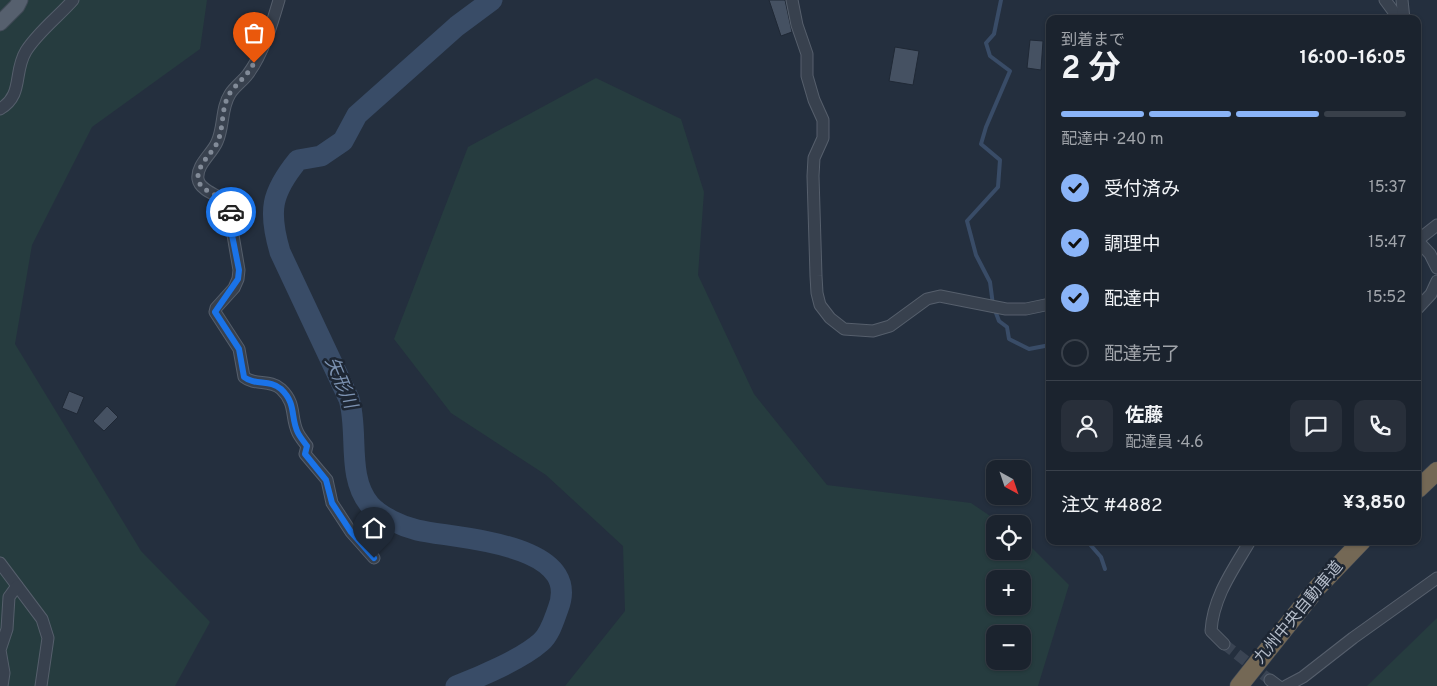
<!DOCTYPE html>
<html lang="ja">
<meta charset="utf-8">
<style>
:root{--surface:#1b232e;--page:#282f3a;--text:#f1f3f6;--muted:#a0a4aa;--line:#39404a;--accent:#8ab4f8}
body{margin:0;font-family:Overpass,"Noto Sans JP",sans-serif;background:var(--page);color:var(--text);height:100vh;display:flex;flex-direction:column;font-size:19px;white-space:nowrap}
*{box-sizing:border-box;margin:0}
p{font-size:16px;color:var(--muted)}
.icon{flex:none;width:28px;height:28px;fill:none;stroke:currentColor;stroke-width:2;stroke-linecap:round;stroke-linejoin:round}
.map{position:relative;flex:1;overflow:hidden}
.details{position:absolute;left:1046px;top:15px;width:375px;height:530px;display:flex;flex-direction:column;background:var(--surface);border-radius:10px;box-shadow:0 1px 4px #0004,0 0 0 1px var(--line)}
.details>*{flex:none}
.needle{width:32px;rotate:140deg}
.buttons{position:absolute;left:986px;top:460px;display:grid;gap:10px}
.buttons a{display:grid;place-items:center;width:45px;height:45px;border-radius:10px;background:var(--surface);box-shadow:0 1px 4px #0004,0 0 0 1px var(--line);font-size:25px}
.pin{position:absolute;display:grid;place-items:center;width:42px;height:42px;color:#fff;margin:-51px -21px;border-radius:50% 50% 50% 0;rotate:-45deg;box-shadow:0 0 5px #0007}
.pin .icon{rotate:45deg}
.courier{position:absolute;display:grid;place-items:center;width:50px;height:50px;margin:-25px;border:4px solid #1a73e8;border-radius:50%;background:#fff;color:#222;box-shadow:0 1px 6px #0007}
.head em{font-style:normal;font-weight:700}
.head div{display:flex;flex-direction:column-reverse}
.head{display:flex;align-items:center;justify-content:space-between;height:85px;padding:0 15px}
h1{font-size:32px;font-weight:700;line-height:38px}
.bar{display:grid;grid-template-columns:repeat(4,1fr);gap:8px 5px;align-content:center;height:60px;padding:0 15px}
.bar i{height:6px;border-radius:4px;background:var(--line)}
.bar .selected{background:var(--accent)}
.bar p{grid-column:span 4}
.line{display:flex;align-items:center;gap:12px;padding:0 15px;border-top:1px solid var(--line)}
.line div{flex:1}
.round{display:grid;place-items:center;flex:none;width:52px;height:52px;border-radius:10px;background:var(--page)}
ol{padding:0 15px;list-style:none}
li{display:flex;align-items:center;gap:15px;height:55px}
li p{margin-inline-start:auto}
li .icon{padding:5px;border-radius:50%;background:var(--accent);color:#111;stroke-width:4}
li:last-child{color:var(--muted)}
li i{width:28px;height:28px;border:2px solid var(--line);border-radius:50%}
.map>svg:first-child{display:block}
.green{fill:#263c3f;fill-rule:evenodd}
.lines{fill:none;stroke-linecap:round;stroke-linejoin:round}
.stream{stroke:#394c67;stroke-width:4}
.river{stroke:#394c67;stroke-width:21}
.building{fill:#455162;stroke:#1f2835}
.minor-tunnel{stroke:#3a4453;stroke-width:11;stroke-dasharray:11 5.5;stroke-linecap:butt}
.minor-casing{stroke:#565f6c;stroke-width:13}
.major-casing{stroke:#414a57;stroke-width:17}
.highway-casing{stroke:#434c59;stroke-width:19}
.minor{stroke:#38414e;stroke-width:11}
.major{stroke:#56606e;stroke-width:15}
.highway{stroke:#746855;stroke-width:18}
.done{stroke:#828b98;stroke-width:5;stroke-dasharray:0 9}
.route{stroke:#1a73e8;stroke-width:6}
.labels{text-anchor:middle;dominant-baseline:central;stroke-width:5;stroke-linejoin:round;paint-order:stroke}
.street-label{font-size:16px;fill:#b4bcc9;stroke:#1d2633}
.water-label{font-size:18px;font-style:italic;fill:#7c92b1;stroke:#1d2633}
</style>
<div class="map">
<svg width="1437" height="686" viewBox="0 0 1437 686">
<rect width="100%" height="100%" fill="#242f3e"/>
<!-- green -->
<g class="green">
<path d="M0,0h207l-7,49 -108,78 -60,118 -17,99 126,207 69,71 -35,64h-175z"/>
<path d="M596,78l85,41 23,73 -6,83 56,119 73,91 144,18 31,21h-7v27h27l1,-12 46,46 -31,101h-473l60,-75 -2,-65 -77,-71 -95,-62 -57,-74 74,-192zM995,579h27v27h-27zM995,634h27v27h-27z"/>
<path d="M1437,618v68h-70z"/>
</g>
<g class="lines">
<!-- stream -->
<g class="stream">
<path d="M1001,0l-7,34 -8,9 4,13 20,15 -24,56 -5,17 19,16 -2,27 -31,34 9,34 14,27 3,23 6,16 8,6 2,12 20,10 21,-4"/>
<path d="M1087,541l14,16 4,12"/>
</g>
<!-- river -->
<path class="river" d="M456,686c24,-9 66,-27 85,-44 9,-8 13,-22 17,-33 26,-67 -103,-70 -141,-79 -16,-4 -36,-13 -47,-25 -24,-28 -11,-73 -21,-106l-69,-147c-12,-41 -9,-59 18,-92l23,-4 22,-15 14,-26 100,-89 35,-26"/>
</g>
<!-- building -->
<g class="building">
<path d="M769,0h16l7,32 -11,4z"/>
<path d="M1030,40l13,1 -2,29 -14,-2z"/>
<path d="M895,47l24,4 -6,34 -24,-4z"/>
<path d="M69,391l15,6 -7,17 -15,-6z"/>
<path d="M107,406l11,11 -14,14 -11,-10z"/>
</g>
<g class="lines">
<!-- minor-tunnel -->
<path class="minor-tunnel" d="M1224,644l46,36"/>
<defs>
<g id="minor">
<path d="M279,0c-7,24 -16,54 -31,74 -5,7 -14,13 -18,20 -9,14 -6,33 -13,48 -5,12 -21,23 -19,37 2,13 24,17 33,25l2,31 6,35 -1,9 -4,9 -18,20 -1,4 24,37 5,28c11,9 26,2 37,12 16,15 9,28 17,44 2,4 6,9 9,13l-2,8 22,26 5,23 19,29 23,26"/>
<path d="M792,0l5,25 10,29v22l7,24 9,20v18l-9,20 -1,18 3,100 1,17 3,12 10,13 14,11 29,2 17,-5 37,-27 13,-3 66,13h20l24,-5"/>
<path d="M1385,0l14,19"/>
<path d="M1402,0l2,19"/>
<path d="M0,109c24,-14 13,-37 26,-58 12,-19 32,-34 47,-51"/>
<path d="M1418,240l19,-15"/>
<path d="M1418,241l12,13 7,14"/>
<path d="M1418,308l13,-14 6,-13"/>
<path d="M0,563l42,56 6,19 -7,48"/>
<path d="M1224,644l-13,-13c2,-34 22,-61 39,-90"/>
<path d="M1270,680l8,6"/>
<path d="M2,686l2,-13 -4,-23 7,-21 2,-32 8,-11"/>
<path d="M1286,686l17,-9 50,-39 84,-60"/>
</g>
<path id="major" d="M0,23l17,-17 3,-6"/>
<g id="highway">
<path d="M1418,489l19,-18"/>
<path d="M1239,686l78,-98 45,-47"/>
</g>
</defs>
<!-- minor casing -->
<use href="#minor" class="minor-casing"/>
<!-- major casing -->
<use href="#major" class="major-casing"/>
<!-- highway casing -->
<use href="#highway" class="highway-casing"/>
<!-- minor -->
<use href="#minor" class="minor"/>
<!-- major -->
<use href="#major" class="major"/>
<!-- highway -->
<use href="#highway" class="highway"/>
</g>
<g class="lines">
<!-- done -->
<path class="done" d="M231,212v-8c-9,-8 -31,-12 -33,-25 -1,-13 12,-24 18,-34 9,-16 4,-37 14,-52 8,-11 18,-18 24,-30"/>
<!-- route -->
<path class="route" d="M231,212l1,23 7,35 -1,9 -23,33 24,37 5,28c11,9 26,2 37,12 16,15 9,28 17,44 2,4 6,9 9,13l-2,8 21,26 6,23 19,29 23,26"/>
</g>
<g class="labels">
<!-- street labels -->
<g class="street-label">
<text transform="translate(1299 613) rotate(-50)">九州中央自動車道</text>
</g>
<!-- water labels -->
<g class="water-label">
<text transform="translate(340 383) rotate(67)">矢形川</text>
</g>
</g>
</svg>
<div class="buttons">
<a><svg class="needle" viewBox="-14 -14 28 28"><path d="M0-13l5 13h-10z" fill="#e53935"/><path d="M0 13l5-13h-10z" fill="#a0a4aa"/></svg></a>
<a><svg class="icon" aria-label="locate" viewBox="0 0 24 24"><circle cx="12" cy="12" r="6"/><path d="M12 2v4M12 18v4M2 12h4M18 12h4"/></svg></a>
<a>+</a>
<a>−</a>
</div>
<div class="pin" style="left:254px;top:63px;background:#ea580c"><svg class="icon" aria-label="bag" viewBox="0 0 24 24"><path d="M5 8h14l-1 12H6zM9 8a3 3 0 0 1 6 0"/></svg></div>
<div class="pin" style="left:374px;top:558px;background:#1f2937"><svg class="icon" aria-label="home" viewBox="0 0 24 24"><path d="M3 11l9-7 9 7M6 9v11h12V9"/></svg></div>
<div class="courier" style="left:231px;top:212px"><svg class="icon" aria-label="car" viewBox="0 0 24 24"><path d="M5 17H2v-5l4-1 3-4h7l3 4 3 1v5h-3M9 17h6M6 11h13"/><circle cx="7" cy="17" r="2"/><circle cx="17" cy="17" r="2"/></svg></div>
<section class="details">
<div class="head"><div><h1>2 分</h1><p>到着まで</p></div><em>16:00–16:05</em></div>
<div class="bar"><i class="selected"></i><i class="selected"></i><i class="selected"></i><i></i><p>配達中 · 240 m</p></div>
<ol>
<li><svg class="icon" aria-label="check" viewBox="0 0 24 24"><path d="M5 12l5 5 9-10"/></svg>受付済み<p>15:37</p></li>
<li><svg class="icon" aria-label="check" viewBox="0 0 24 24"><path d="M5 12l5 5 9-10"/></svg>調理中<p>15:47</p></li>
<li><svg class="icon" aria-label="check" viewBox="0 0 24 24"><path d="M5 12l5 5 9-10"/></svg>配達中<p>15:52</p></li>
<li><i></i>配達完了</li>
</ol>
<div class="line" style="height:90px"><a class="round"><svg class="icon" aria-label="person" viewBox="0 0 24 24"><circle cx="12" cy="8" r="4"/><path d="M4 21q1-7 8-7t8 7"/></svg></a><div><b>佐藤</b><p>配達員 · 4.6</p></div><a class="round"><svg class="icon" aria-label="chat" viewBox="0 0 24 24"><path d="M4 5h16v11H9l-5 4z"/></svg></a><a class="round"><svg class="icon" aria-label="phone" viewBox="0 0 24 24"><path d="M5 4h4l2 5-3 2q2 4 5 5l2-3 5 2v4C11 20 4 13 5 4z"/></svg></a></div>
<div class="line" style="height:65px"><div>注文 #4882</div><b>¥3,850</b></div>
</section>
</div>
